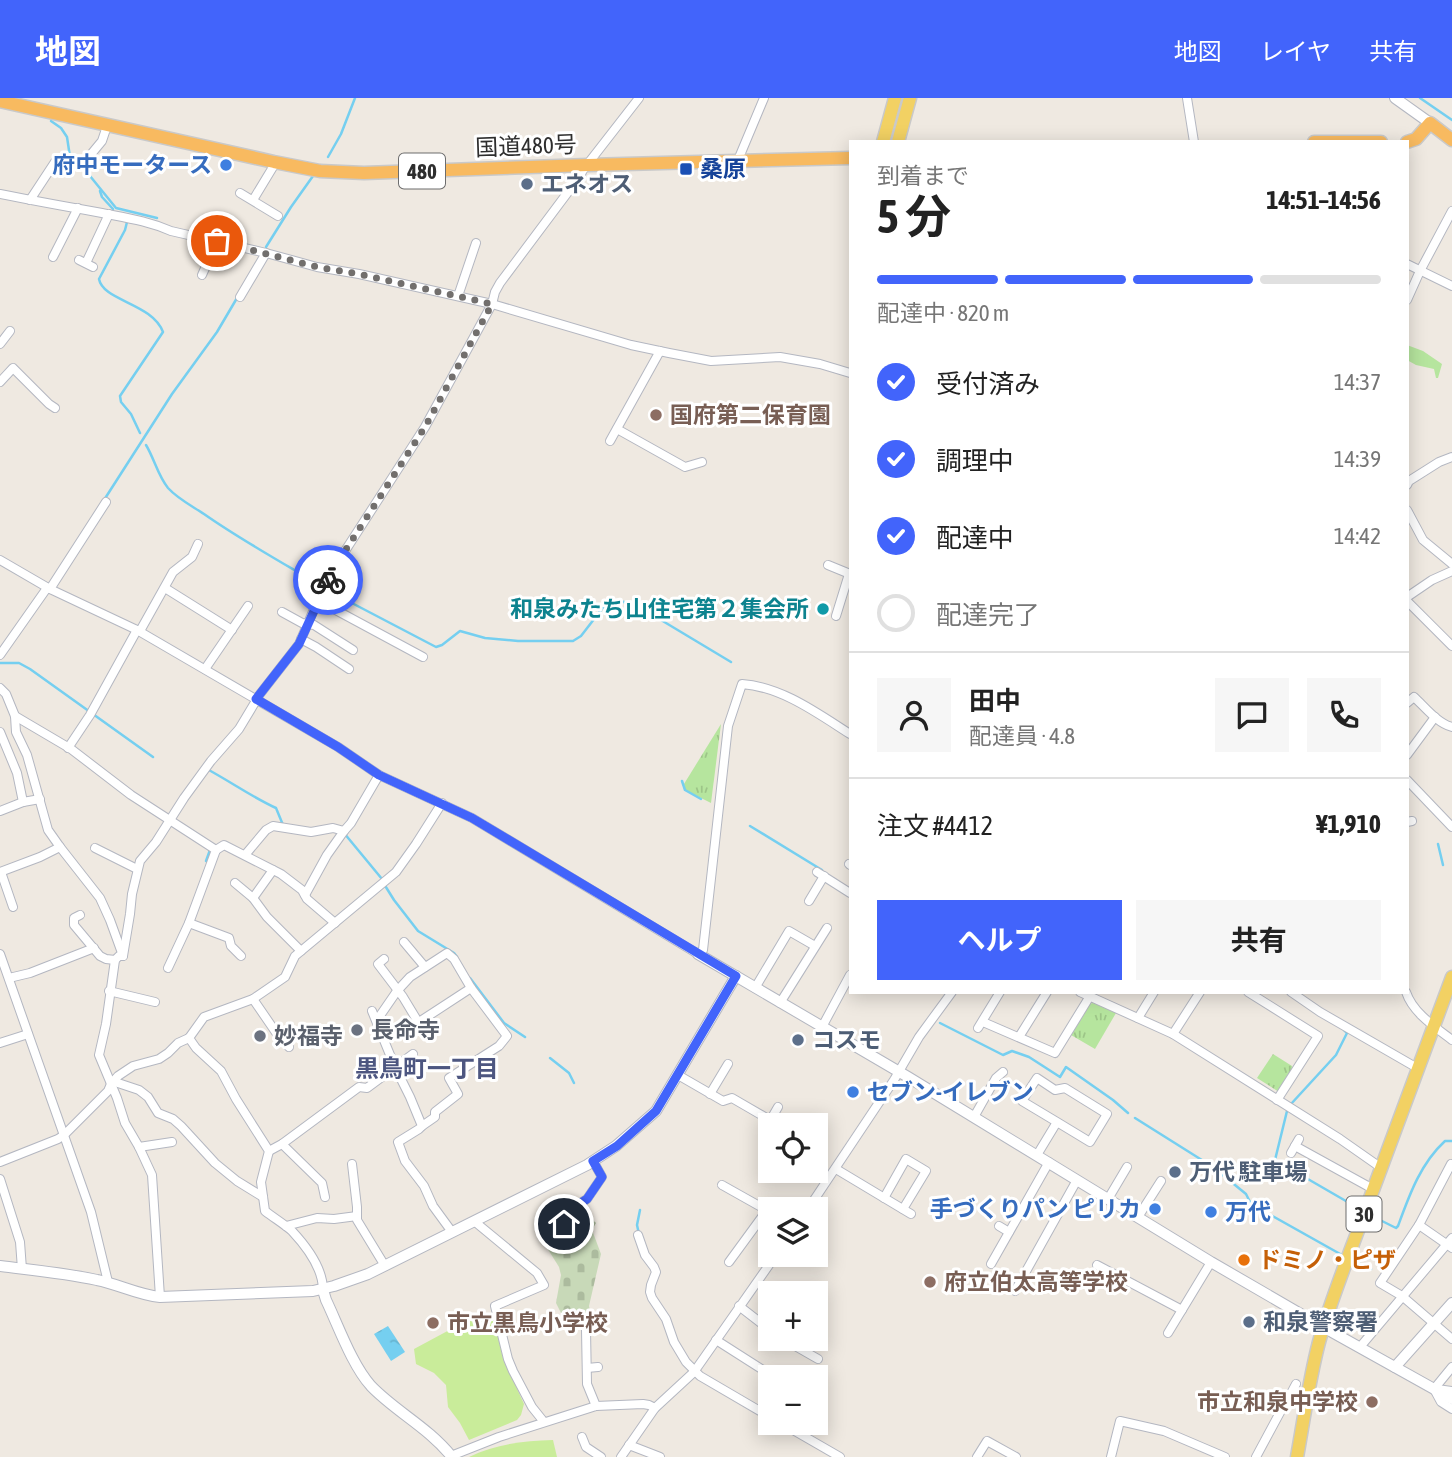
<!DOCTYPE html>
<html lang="ja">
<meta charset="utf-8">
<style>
:root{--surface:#fff;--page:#f6f6f6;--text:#222;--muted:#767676;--line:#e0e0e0;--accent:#4264fb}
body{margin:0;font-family:"Asap Condensed","Noto Sans JP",sans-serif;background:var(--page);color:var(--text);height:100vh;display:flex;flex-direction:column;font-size:26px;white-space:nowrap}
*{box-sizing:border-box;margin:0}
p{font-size:23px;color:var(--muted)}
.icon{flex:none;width:38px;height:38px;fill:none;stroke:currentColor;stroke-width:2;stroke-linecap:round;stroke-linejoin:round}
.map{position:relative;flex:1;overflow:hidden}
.details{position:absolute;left:849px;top:42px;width:560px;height:854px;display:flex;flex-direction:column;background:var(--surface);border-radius:0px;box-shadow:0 4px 18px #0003}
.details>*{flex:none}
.controls{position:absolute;left:758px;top:1015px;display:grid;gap:14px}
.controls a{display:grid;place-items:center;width:70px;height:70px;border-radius:0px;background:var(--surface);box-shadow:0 4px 18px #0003;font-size:35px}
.pin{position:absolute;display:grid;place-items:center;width:60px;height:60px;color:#fff;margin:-30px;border:4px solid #fff;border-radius:50%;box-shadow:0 2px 7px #0007}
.courier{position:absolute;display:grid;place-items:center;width:70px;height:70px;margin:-35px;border:5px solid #4264fb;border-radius:50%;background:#fff;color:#222;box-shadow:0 2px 9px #0007}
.summary em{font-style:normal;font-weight:700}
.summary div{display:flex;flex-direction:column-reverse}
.summary{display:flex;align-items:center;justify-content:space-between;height:119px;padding:0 28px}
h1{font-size:46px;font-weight:700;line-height:52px}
.bar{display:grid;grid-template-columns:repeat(4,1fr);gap:10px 7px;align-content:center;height:84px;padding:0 28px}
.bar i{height:9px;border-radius:5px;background:var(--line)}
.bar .current{background:var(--accent)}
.bar p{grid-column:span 4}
.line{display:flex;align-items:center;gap:18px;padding:0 28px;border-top:2px solid var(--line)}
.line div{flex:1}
.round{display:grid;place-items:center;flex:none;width:74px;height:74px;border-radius:0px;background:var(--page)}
ol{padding:0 28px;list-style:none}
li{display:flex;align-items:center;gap:21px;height:77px}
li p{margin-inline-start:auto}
li .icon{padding:7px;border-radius:50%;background:var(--accent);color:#fff;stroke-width:4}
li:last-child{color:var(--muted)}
li i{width:38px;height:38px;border:4px solid var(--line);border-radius:50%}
.primary-button{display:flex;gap:14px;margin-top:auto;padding:14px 28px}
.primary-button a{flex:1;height:80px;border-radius:0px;background:var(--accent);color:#fff;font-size:28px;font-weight:700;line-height:80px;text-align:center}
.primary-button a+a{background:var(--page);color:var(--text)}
header{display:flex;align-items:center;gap:42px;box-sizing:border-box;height:98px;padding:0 35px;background:var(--accent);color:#fff}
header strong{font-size:33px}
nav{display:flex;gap:38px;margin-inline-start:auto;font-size:24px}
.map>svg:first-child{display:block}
.grass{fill:#b6e59e}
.cemetery{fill:url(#cemetery-stones)}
.park{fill:url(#park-tufts)}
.pitch{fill:#c9ec9a}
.water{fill:url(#water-ripples)}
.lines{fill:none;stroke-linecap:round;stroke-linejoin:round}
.stream{stroke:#75cff0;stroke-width:2.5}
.minor-casing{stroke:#b4b7c1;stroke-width:10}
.tertiary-casing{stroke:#b4b7c1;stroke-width:12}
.primary-casing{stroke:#c9c9c9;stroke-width:15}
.trunk-casing{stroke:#c9c9c9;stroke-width:15}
.minor{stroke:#fff;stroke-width:8}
.tertiary{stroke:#fff;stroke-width:10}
.primary{stroke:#f2d163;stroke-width:12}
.trunk{stroke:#f8ba60;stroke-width:12}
.done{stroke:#726f6d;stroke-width:7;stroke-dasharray:0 12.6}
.route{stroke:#4264fb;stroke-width:9}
.shop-dot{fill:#3f7fe0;stroke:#fff;stroke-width:2.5}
.transit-dot{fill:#1a4fb4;stroke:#fff;stroke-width:2.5}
.service-dot{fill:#5c6f8a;stroke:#fff;stroke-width:2.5}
.education-dot{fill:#8d6e63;stroke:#fff;stroke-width:2.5}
.culture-dot{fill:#0f9aa8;stroke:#fff;stroke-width:2.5}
.worship-dot{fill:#6b7280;stroke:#fff;stroke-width:2.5}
.food-dot{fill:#e8710a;stroke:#fff;stroke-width:2.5}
.labels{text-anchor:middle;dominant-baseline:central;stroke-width:6;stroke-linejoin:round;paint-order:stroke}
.shield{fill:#fff;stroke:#6d6d6d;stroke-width:2}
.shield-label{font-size:21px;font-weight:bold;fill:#2e2e2e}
.street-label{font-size:23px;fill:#2e2e2e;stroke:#fff}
.shop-label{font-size:23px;font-weight:bold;fill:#366cbe;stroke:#fff;text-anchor:end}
.transit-label{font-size:23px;font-weight:bold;fill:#164399;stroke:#fff;text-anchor:start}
.service-label{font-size:23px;font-weight:bold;fill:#4e5e75;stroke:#fff;text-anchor:start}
.education-label{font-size:23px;font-weight:bold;fill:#785e54;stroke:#fff;text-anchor:start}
.culture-label{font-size:23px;font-weight:bold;fill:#0d838f;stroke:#fff;text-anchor:end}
.worship-label{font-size:23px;font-weight:bold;fill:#5b616d;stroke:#fff;text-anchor:start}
.food-label{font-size:23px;font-weight:bold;fill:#c56008;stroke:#fff;text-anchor:start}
.neighbourhood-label{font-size:24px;font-weight:bold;fill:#4d5680;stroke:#fff}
</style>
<header>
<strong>地図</strong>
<nav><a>地図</a><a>レイヤ</a><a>共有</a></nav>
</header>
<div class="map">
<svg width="1452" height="1359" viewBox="0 0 1452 1359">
<defs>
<pattern id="cemetery-stones" width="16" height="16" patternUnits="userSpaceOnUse" patternTransform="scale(1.75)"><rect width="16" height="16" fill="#c8d9b8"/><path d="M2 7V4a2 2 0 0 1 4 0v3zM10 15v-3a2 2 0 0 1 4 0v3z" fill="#acbb9e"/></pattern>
<pattern id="park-tufts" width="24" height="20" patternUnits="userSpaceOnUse" patternTransform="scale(1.75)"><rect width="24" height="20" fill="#b6e59e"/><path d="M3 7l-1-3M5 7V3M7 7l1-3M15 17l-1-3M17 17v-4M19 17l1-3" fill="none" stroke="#9dc588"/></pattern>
<pattern id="water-ripples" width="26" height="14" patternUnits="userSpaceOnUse" patternTransform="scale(1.75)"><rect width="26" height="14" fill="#75cff0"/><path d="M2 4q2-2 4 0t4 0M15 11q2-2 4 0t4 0" fill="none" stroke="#66b2ce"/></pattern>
</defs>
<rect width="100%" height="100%" fill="#efe9e1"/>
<!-- grass -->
<path class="grass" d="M1407,247l16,6 19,13 -4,14h-2l-2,-9 -18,-4 -9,-5z"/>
<!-- cemetery -->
<path class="cemetery" d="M588,1117l8,8 -4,7 9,24 -12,52 2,9 -25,8 -10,-20 5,-28 -2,-8 -15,-24z"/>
<!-- park -->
<g class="park">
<path d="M721,626l-10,79 -26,-13 -1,-6z"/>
<path d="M1093,905l23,10 -21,36 -24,-14 18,-31z"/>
<path d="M1273,956l19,12 1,3 -14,23 -22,-14z"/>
</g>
<!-- pitch -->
<g class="pitch">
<path d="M481,1215l12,3 10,42 21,46 -3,11 -4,5 -48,20 -9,-17 -12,-16 -2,-22 -12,-12 -18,-9 -2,-15z"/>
<path d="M553,1342l4,17h-88c27,-13 54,-16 84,-17z"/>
</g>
<!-- water -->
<path class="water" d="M388,1228l17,26 -14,9 -17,-27z"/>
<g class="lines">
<!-- stream -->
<g class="stream">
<path d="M1420,0l32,22"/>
<path d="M51,23l10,7 6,9 3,20 20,19 26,32 41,10"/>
<path d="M328,59l13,-23 14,-36"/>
<path d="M100,93l2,6 11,12"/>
<path d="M125,122l2,2 -2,8 -26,49c4,22 53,24 64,53l-43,64 1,6 10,12 9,19"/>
<path d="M266,149l25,-40 22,-31"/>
<path d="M146,347c8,13 12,31 22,43 10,11 24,18 36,26 37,26 77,48 116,71"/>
<path d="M104,402l68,-106 45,-62 20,-34"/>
<path d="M327,492l109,57 6,-2 18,-14 25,7 33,3h55l8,-5 27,-35 10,-1 23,8 90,54"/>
<path d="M0,565h19l11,6 123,88"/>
<path d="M207,671c24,13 45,28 69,39l7,17"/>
<path d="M682,683l3,9 16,9"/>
<path d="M750,728l72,44"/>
<path d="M344,735l38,46"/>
<path d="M1438,746l5,21"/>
<path d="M206,763l4,-11"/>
<path d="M384,786l10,16 24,31 36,22 3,4"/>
<path d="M470,880l34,45 21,14"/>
<path d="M940,925l63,32 9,-4 17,6 31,20 6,-10 47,33 15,13"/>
<path d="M550,960l19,15 5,10"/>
<path d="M1291,1006l45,-49 11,-22 -3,-3"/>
<path d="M1287,1013l-12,49 83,48"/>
<path d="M1135,1020l78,49 33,27 5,10 91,51"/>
<path d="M1370,1117l26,13 2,-2c11,-30 22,-62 47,-85h7"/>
<path d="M639,1136l-2,-9 3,-15"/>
<path d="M1353,1163l18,8"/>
</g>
<defs>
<g id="minor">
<path d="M1187,0l7,44"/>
<path d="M738,62l26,-62"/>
<path d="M83,66l19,-23 5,-15"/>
<path d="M240,95l38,23"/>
<path d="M0,96c34,7 68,13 102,19 25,5 46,8 69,18l95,22 51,14 42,7 133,30 139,41 38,8 42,8 69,-4 40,7 30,9"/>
<path d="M30,102l25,-38"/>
<path d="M253,102l20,-33 1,-5"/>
<path d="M53,159l25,-49"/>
<path d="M79,162l14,7"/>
<path d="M86,165l23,-49"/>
<path d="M1407,166l45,22"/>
<path d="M202,177l15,-34"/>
<path d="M458,198l18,-53"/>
<path d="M240,199l26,-44"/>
<path d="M1407,202l13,-29 32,-60"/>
<path d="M0,246l10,-13"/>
<path d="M0,284l13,-14 36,36 6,4"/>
<path d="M617,331l68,38 17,-5"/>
<path d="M610,343l50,-90"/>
<path d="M1407,387l2,-4 30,-19 13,-5"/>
<path d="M1407,412l16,30 29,24"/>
<path d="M0,462l50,29 87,41 201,117 41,28 93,43 226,136 5,-4 25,-224 14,-42c40,3 75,29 108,50"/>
<path d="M828,467l22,9"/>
<path d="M165,490l67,42"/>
<path d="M50,491l56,-87"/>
<path d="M1407,499l25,-17 20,-9"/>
<path d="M319,503l104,56"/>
<path d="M1407,503l45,45"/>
<path d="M282,514l20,11 12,2 39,25"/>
<path d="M836,518l13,-42"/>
<path d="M140,533l33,-59 19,-15 6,-13"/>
<path d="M301,541l15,8 33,22"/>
<path d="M0,557l47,-67"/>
<path d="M205,571l43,-63"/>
<path d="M0,590l6,6 9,22 1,16 11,23 21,75 12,17 40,51 10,22 12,33"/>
<path d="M1407,605l7,-6c11,10 23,26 38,30"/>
<path d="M15,618l56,33 60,46 85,55 -27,73 -21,45"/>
<path d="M0,634l17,41 6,29"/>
<path d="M68,650l22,-33 47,-85"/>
<path d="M1407,657l28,-38"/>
<path d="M1407,682l45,47"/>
<path d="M0,713l23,-9 17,-3"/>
<path d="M1407,724l5,-1"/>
<path d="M95,750l42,21"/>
<path d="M216,752l8,-5 57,29 21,16 5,9 28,24"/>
<path d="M245,757l21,-25 7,-4 38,6 22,-4 11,3 7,-8 28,-48"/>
<path d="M849,766l1,1"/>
<path d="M0,774l40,-15 20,-10"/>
<path d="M1,774l12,35"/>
<path d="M817,774l33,21"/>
<path d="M235,785l18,15 20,-28"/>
<path d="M305,797l22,-40 17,-24"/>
<path d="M253,800l14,19 34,34"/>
<path d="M809,803l15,-25"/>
<path d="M80,817l-6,3v7l26,31 6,3 9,1"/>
<path d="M189,825l40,15 2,8 10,10"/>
<path d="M404,844l21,25"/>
<path d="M0,856l91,258 17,70"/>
<path d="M123,858l7,-42 2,-20 8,-33 16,-19 28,-44 27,-37 28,-32 21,-35 39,-50 25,-58 21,-35 80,-124 67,-123 3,-12 5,-9 80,-107 3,-6 56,-72"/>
<path d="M123,858h-4l-4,4 -9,64 -7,31 18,43 8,25 14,24 13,28 8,122"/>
<path d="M384,861l-6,5 25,33 20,33"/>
<path d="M9,880l21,-5 64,-25"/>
<path d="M755,890l34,-57 26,15"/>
<path d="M109,893l46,11"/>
<path d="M1080,894l93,42 167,105 40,28"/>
<path d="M1248,894l70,44 -41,64"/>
<path d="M1291,894l29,20 99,57"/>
<path d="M1406,894c7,21 29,35 46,48"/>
<path d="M253,901l24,35 12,13"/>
<path d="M780,905l47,-75"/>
<path d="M372,913l23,56 15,30 12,29 -3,3 -21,13 7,19 19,25 9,20 19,26"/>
<path d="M1138,920l16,-26"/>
<path d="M377,922l20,-29 13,-14 37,-24 7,6 17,29 36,48 -8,10 -50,32 9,16 -23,18v5l-13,9"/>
<path d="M419,924l52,-34"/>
<path d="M983,924l72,31 35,-57"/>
<path d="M822,929l28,-52"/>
<path d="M978,930l22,-36"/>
<path d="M1173,936l27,-42"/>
<path d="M1019,939l28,-45"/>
<path d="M0,945l28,-9"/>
<path d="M678,977l45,26 9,-3 38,22"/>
<path d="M111,986l4,-2 24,8 9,7 10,16 15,6 8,7 34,37 22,18 26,16"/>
<path d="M710,996l18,-30"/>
<path d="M974,1019l22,-39 7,-6"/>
<path d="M763,1035l15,-26"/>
<path d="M282,1046l40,39 3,14"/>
<path d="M1295,1048l78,43"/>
<path d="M139,1049l33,-5"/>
<path d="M269,1053l13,-7 77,-57 8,1 46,-34"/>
<path d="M1291,1055l8,-14"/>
<path d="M1037,1057l20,-33 33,20 17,-28 -42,-26 -10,2 -18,-12 -15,23 35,21"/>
<path d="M0,1064l58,-23 6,-4 44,-44 3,-7 7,-8 15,-10 26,-7 9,-6 10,-10 11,-5"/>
<path d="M352,1066l5,43v13l28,46"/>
<path d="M1452,1067l-1,-1 -32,61 33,23"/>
<path d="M836,1071l75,45"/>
<path d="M0,1081l20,63 2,27"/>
<path d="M722,1087l48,27"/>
<path d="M884,1100l22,-39 20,12 -23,38"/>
<path d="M1108,1101l19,-32"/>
<path d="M808,1111l86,-129 25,-43 33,-45"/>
<path d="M1138,1119l23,-36"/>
<path d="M474,1123l63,52 7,12 -49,21 13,53 5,12 19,36 12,15"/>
<path d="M552,1123l35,-22 15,-22 -9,-16"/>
<path d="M1419,1127l-39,58 22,13 50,43"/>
<path d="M286,1128l31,-8 17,1 23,-3"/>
<path d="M999,1128l10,6"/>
<path d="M638,1137l7,20 9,12 2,5 -5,13 -1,7 2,6 14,21 8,23 12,20 14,14 70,41"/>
<path d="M729,1164l38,-52"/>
<path d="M991,1166l58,-102"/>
<path d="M1097,1167l85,45"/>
<path d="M323,1192c0,-21 -17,-44 -31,-59 -8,-7 -18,-13 -27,-20l-4,-29 8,-31 -33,-52 -15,-28 -25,-23 -7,-10 15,-21 49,-18 32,-22 10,-21 6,-5 95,-79 20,-28 26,-41"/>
<path d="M1015,1193l62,-111"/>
<path d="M739,1208l31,24"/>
<path d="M586,1232l1,54 9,22"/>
<path d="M1168,1235l43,-71"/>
<path d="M783,1241l35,20"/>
<path d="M716,1242l58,37"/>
<path d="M1360,1249l92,-109"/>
<path d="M587,1270l11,-1"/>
<path d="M1434,1291l18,-22"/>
<path d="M1434,1291l7,13 11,7"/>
<path d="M1437,1291l15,2"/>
<path d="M1289,1305l-1,-4 8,-15"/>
<path d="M781,1325l59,34"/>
<path d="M582,1339l4,10 15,10"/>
<path d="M629,1347l31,12"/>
<path d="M451,1358l48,-19 97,-31 47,-2 6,1 6,3"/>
<path d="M621,1359l34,-49 39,-36 82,-117"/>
<path d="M977,1359l10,-16 29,16"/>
<path d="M1111,1359l9,-36 44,10 61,26"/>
<path d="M1256,1359l28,-52 5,-2 16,2"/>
</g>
<g id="tertiary">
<path d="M1395,0l35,25"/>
<path d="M698,856l210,123 303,185 112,65 129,72"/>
<path d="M0,1168c32,4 65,7 97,14 21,4 41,15 63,17l153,-6 21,-5 34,-12 219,-109 29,-19 40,-35 80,-135"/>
<path d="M323,1192l3,10c12,25 26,65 45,86 25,26 57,41 81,71"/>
<path d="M1395,1269l57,-64"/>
</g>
<g id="primary">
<path d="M883,44l12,-44"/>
<path d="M898,44l12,-44"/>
<path d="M1297,1359c7,-38 12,-77 22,-115 12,-43 29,-84 44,-125 29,-80 59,-160 89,-240"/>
</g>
<g id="trunk">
<path d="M0,3l274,61 46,9 44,2 224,-8 262,-7"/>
<path d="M1314,44h67"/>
<path d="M1407,44l9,-3 14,-16 22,17"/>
</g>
</defs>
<!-- minor casing -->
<use href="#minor" class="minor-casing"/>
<!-- tertiary casing -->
<use href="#tertiary" class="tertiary-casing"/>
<!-- primary casing -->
<use href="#primary" class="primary-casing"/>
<!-- trunk casing -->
<use href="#trunk" class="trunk-casing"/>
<!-- minor -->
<use href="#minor" class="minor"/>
<!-- tertiary -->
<use href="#tertiary" class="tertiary"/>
<!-- primary -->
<use href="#primary" class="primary"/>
<!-- trunk -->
<use href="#trunk" class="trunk"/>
</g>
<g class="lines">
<!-- done -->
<path class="done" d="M217,143l100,26 42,7 133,30 -67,123 -80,124 -17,29"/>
<!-- route -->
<path class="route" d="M328,482l-29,64 -43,55 82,48 41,28 93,43 264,158 -80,135 -39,35 -24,15 9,16 -15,22 -28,18 5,7"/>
</g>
<!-- markers -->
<g class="shop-dot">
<circle cx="226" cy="67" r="7"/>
<circle cx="853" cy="994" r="7"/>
<circle cx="1155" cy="1111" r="7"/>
<circle cx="1211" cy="1114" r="7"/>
</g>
<rect class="transit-dot" x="679" y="64" width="14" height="14" rx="3.5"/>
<g class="service-dot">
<circle cx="527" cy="86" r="7"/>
<circle cx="798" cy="942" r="7"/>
<circle cx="1175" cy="1074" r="7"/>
<circle cx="1249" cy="1224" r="7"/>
</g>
<g class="education-dot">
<circle cx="656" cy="317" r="7"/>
<circle cx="930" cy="1184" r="7"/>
<circle cx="433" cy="1225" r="7"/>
<circle cx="1372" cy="1304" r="7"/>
</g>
<circle class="culture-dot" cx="823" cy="511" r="7"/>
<g class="worship-dot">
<circle cx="357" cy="932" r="7"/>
<circle cx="260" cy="938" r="7"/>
</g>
<circle class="food-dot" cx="1244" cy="1162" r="7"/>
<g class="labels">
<!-- shield labels -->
<g class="shield">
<rect x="399" y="55.5" width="46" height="35" rx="5"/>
<rect x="1346.5" y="1098.5" width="35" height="35" rx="5"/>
</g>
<g class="shield-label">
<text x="422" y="73">480</text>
<text x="1364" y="1116">30</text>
</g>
<!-- street labels -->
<g class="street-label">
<text transform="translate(526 48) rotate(-2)">国道480号</text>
</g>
<!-- shop labels -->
<g class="shop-label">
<text x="212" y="67">府中モータース</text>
<text x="867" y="994" text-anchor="start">セブン-イレブン</text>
<text x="1141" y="1111">手づくりパン ピリカ</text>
<text x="1225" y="1114" text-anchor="start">万代</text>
</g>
<!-- transit labels -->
<g class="transit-label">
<text x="700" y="71">桑原</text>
</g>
<!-- service labels -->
<g class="service-label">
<text x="541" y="86">エネオス</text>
<text x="812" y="942">コスモ</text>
<text x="1189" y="1074">万代 駐車場</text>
<text x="1263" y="1224">和泉警察署</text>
</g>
<!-- education labels -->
<g class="education-label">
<text x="670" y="317">国府第二保育園</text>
<text x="944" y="1184">府立伯太高等学校</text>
<text x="447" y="1225">市立黒鳥小学校</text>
<text x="1358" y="1304" text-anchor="end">市立和泉中学校</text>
</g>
<!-- culture labels -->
<g class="culture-label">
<text x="809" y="511">和泉みたち山住宅第２集会所</text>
</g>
<!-- worship labels -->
<g class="worship-label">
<text x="371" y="932">長命寺</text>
<text x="274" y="938">妙福寺</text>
</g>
<!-- food labels -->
<g class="food-label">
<text x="1258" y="1162">ドミノ・ピザ</text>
</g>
<!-- neighbourhood labels -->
<g class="neighbourhood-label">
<text x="427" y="970">黒鳥町一丁目</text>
</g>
</g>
</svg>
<div class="controls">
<a><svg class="icon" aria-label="locate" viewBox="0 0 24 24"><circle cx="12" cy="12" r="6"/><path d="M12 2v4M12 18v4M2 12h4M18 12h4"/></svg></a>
<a><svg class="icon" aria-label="layers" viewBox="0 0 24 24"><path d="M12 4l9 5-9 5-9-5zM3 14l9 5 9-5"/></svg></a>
<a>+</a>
<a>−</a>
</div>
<div class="pin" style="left:217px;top:143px;background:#ea580c"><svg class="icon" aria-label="bag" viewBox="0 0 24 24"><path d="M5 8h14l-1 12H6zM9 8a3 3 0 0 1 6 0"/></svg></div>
<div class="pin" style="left:564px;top:1126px;background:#1f2937"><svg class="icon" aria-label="home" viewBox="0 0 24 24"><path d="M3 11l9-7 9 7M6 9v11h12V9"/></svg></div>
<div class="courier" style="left:328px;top:482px"><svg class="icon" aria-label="bike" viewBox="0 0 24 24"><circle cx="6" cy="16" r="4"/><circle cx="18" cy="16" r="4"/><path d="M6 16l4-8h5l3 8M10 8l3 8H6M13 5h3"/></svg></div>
<section class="details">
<div class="summary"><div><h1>5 分</h1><p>到着まで</p></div><em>14:51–14:56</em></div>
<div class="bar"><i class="current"></i><i class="current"></i><i class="current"></i><i></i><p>配達中 · 820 m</p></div>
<ol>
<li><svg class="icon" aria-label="check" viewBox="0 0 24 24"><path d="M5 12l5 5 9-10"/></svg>受付済み<p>14:37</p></li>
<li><svg class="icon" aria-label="check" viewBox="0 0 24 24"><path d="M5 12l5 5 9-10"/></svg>調理中<p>14:39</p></li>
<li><svg class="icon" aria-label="check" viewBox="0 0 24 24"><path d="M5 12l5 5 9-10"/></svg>配達中<p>14:42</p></li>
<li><i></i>配達完了</li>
</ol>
<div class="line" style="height:126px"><a class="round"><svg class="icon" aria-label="person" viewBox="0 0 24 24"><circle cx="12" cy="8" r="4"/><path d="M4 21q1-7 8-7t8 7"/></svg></a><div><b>田中</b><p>配達員 · 4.8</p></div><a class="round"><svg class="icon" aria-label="chat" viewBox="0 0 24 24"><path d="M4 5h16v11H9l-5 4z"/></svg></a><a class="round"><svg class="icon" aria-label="phone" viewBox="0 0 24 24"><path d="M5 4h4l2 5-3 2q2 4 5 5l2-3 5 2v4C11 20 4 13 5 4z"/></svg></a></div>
<div class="line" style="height:91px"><div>注文 #4412</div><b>¥1,910</b></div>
<div class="primary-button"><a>ヘルプ</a><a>共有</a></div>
</section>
</div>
